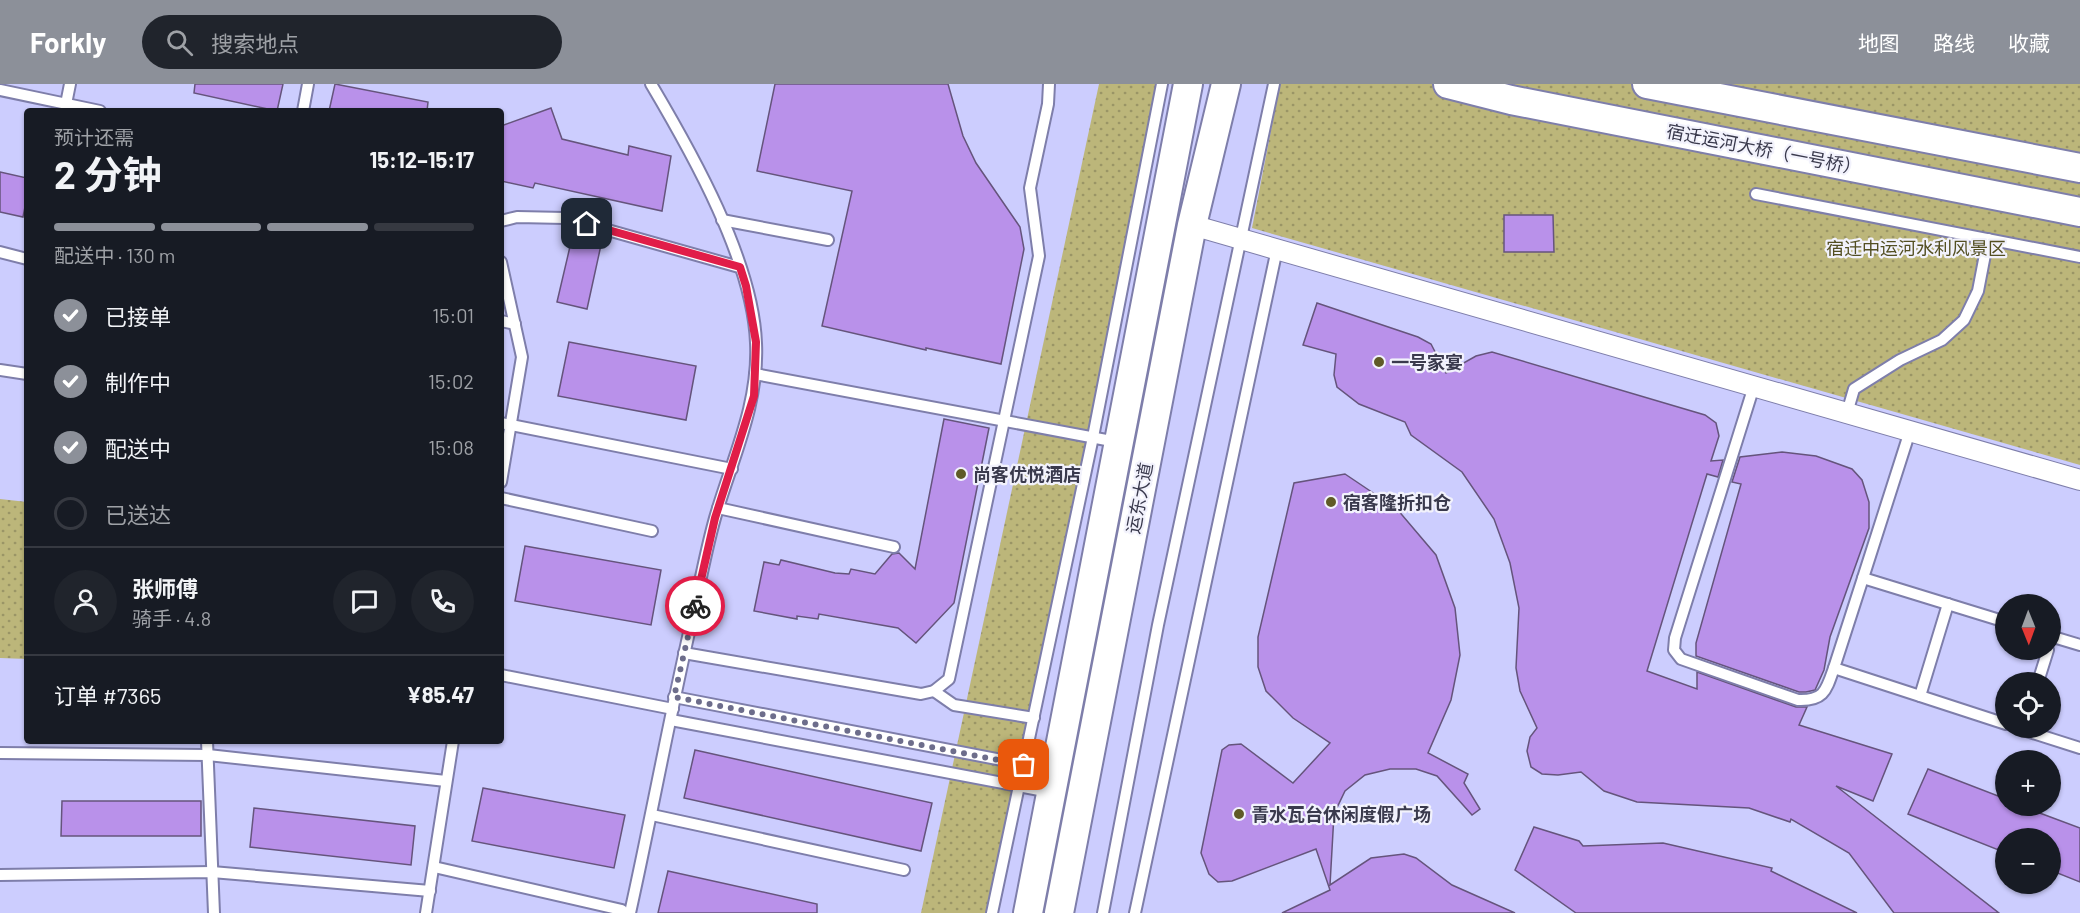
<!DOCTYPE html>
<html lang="zh">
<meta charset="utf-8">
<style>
:root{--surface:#171b24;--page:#20242c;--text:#f1f3f6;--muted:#9ea1a6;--line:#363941;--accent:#8c9099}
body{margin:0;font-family:Barlow,"Noto Sans SC",sans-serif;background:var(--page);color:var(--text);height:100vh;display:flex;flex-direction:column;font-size:22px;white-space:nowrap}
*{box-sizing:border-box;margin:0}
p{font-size:20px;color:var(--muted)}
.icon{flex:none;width:33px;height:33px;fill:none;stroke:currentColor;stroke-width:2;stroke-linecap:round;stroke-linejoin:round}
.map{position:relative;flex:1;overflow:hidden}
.side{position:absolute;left:24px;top:24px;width:480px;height:636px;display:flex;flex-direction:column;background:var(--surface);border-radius:6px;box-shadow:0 2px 4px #0004}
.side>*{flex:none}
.needle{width:39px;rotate:179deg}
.buttons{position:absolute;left:1995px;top:510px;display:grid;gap:12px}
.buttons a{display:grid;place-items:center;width:66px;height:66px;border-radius:50%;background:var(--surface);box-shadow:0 2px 4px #0004;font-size:30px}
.pin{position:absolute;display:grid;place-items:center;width:51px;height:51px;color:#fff;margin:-26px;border-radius:12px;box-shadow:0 3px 9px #0006}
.courier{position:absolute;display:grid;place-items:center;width:60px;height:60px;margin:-30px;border:4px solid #e11d48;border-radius:50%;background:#fff;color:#222;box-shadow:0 2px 8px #0007}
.headline em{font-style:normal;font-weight:700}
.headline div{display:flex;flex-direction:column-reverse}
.headline{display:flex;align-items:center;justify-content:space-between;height:102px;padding:0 30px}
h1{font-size:39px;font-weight:700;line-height:45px}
.bar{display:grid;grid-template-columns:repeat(4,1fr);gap:9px 6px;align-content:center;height:72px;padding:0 30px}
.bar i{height:8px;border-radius:4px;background:var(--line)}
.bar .active{background:var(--accent)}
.bar p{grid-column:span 4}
.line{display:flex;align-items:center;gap:15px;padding:0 30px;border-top:2px solid var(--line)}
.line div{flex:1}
.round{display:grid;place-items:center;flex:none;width:63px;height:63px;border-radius:32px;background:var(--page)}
ol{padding:0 30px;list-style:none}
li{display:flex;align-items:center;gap:18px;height:66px}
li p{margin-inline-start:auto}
li .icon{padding:6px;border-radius:50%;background:var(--accent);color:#fff;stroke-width:4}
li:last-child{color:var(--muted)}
li i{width:33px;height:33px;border:3px solid var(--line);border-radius:50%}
header{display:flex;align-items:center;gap:36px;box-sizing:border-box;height:84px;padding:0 30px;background:var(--accent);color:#fff}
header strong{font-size:28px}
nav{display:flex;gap:33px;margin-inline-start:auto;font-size:21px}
.search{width:420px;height:54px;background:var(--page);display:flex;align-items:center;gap:15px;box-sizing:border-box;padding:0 21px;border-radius:33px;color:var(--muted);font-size:22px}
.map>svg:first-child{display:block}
.park{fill:url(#park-dots)}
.building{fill:#b991ea;stroke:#65547c;stroke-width:1.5}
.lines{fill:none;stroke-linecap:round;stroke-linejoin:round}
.lane-casing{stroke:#7e7eaa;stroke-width:14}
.street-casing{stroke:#7e7eaa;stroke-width:22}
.secondary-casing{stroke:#7e7eaa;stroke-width:32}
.lane{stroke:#fff;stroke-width:10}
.street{stroke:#fff;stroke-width:20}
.secondary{stroke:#fff;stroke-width:28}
.done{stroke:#6d6d8b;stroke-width:6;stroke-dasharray:0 10.8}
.route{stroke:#e11d48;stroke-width:8}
.poi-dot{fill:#5f5a27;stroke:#f2f2fc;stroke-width:2}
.labels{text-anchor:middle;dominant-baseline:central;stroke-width:4.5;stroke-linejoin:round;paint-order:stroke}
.street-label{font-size:18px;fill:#3a3a4d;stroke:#f2f2fc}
.park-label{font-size:18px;fill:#534f22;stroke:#f2f2fc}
.poi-label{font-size:18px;font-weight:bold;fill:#3a3a4d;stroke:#f2f2fc;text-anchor:start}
</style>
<header>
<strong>Forkly</strong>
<div class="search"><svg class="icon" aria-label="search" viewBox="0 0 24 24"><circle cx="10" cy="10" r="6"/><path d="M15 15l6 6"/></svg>搜索地点</div>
<nav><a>地图</a><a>路线</a><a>收藏</a></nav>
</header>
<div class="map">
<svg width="2080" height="829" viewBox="0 0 2080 829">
<defs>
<pattern id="park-dots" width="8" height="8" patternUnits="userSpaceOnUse" patternTransform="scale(1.5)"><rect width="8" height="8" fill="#bcb67a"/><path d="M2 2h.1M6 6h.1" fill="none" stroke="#9a9566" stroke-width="1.8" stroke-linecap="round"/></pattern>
</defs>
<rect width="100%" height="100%" fill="#cccdfe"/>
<!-- park -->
<g class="park">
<path d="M1099,0h62l-175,829h-65z"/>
<path d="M1280,0h800v381l-828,-237z"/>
<path d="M0,415l27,3v157l-27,-1z"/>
</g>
<!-- building -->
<g class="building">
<path d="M195,0h88l-6,27 -83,-18z"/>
<path d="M335,0l93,18 -1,9h-98z"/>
<path d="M775,0h173l15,52 13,27 44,64 4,22 -23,115 -75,-16v2l-104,-24 30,-135 -95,-20z"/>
<path d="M551,24l11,31 66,16 1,-9 42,10 -9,55 -127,-28 -2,5 -32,-7v-55z"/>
<path d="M0,88l27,6v19l-4,20 -23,-5z"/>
<path d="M1504,131h49l1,37h-50z"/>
<path d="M572,154l29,7 -14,64 -30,-7z"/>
<path d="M1317,219l101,34 13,7 15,29 30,-17 16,-4 213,63 11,8 3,13 -8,25 12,-1 -5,17 -11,-3 -60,197 50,18v-17l99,35h11l-8,18 93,29 -19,47 -37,-15 163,127h-105l-45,-60 -58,-34 -1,3 -41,-14 -112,-6 -33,-11 -23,-19 -23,3 -16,-1 -11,-7 -4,-16 3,-14 7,-9 -17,-37 -4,-23 3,-60 -9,-45 -16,-44 -32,-47 -51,-37 -6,-13 -46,-18 -22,-17 -3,-12 2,-21 -33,-9z"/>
<path d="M569,258l127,24 -10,54 -128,-24z"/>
<path d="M944,335l45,9 -35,175 -38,40 -18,-15 -79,-14 -1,5 -21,-3v3l-43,-8 10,-49 15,3 2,-5 54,13 14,1 2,-5 24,5 17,-20 7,-1 16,16z"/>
<path d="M1782,368l34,4 36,13 10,11 7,22v26l-39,109 -6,33 -9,20 -9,2h-7l-103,-36v-13l45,-159 -9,-2 8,-25z"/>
<path d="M1345,390l52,35 39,46 19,53 5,47 -9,45 -23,53 40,21 -4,9 16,26 -8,6 -35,-39 -21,-7h-26l-25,6 -20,16 -11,23 -4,71 41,-27 33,-4 12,4 36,27 63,28h-233l48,-23 -14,-41 -84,32 -14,1 -9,-8 -8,-21 21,-103 7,-5 12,-1 52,39 37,-40 -37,-25 -27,-27 -8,-24v-30l36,-154z"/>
<path d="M525,462l136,24 -10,55 -136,-24z"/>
<path d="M695,666l237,53 -11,48 -237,-53z"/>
<path d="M1928,685l78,30v7h15l59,22v54l-30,-12v-32h-44v15l-98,-39z"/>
<path d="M483,704l142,27 -11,53 -142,-27z"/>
<path d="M62,717h139v35h-140z"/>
<path d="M254,724l161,18 -4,39 -161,-18z"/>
<path d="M1534,743l45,14 4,5 80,-3 109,25 -1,3 86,42h-281l-61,-43z"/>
<path d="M668,787l149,33v9h-159z"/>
</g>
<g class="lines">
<defs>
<g id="lane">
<path d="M0,6l100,21"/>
<path d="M66,20l4,-20"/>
<path d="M303,27l5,-27"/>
<path d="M1756,110l324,63"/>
<path d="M722,136l106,20"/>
<path d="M501,137l16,-4 48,1 174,49"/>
<path d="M0,168l27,7"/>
<path d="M501,178l21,95 -21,125"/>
<path d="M501,237l14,3"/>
<path d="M0,286l27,4"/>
<path d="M755,290l362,68"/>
<path d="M1754,302l-79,252 -1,12 7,9 117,41c26,1 28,-9 36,-32"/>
<path d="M1847,329l7,-24 46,-29 42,-20 22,-20 14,-29 10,-52"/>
<path d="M501,339l231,46"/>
<path d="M1910,347l-47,147 143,44"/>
<path d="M501,414l151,33"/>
<path d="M718,424l176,39"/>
<path d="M1863,494l-29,90 172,56"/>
<path d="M2050,552l30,9"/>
<path d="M684,569l237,41 13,-3 15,-12 90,-423 -9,-68 18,-84 1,-20"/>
<path d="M501,591l172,34"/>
<path d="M2038,598l10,-32"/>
<path d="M934,607l20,14 80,13"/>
<path d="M1920,612l28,-92"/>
<path d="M674,613l380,73"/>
<path d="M671,636l379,72"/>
<path d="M2017,644l63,20"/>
<path d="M207,657l7,172"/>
<path d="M0,669l208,2 238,26"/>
<path d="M652,731l252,55"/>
<path d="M434,783l188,43 1,3"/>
<path d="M0,791l212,-3 218,19"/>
<path d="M426,829l27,-172"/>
<path d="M630,829c22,-99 40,-199 63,-298 7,-32 13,-65 22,-97 17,-59 44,-113 41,-175 -3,-82 -64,-190 -105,-259"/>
<path d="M992,829l101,-476 69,-353"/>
<path d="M1103,829l55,-288 116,-541"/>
<path d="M1135,829l142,-664"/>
</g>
<path id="street" d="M1192,141l888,255"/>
<g id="secondary">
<path d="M1448,0l63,16 569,112"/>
<path d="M1647,0l433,84"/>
<path d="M1028,829l160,-829"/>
<path d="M1059,829l133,-688 34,-141"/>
</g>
</defs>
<!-- lane casing -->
<use href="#lane" class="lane-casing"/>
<!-- street casing -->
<use href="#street" class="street-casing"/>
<!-- secondary casing -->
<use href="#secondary" class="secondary-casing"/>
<!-- lane -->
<use href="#lane" class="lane"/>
<!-- street -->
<use href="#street" class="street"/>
<!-- secondary -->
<use href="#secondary" class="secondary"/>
</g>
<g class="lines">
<!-- done -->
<path class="done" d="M695,522l-21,91 350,68"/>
<!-- route -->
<path class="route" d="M587,140l153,43 6,19 10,56 -2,54 -39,122 -20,88"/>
</g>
<!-- markers -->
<g class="poi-dot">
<circle cx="1379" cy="278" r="6"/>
<circle cx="961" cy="390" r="6"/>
<circle cx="1331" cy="418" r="6"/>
<circle cx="1239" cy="730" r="6"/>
</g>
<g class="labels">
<!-- street labels -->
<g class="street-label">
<text transform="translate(1764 65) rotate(11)">宿迁运河大桥（一号桥）</text>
<text transform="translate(1139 414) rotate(-79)">运东大道</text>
</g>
<!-- park labels -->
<g class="park-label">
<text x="1916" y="164">宿迁中运河水利风景区</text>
</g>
<!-- poi labels -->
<g class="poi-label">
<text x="1391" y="278">一号家宴</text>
<text x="973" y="390">尚客优悦酒店</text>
<text x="1343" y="418">宿客隆折扣仓</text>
<text x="1251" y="730">青水瓦台休闲度假广场</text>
</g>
</g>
</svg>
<div class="buttons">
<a><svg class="needle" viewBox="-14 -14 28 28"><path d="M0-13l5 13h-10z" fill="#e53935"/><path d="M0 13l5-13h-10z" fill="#9ea1a6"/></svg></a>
<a><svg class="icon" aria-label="locate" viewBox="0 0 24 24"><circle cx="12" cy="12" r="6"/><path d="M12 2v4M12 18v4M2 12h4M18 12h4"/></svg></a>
<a>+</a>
<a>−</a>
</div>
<div class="pin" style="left:1024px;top:681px;background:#ea580c"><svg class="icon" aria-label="bag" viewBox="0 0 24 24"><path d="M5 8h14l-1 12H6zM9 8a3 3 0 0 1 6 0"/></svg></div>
<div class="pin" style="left:587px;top:140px;background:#1f2937"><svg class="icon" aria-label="home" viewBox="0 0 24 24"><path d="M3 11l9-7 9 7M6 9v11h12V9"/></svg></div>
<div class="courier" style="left:695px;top:522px"><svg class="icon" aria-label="bike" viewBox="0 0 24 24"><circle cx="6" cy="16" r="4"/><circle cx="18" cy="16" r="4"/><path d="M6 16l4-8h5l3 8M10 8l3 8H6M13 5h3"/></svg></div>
<section class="side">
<div class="headline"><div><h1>2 分钟</h1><p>预计还需</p></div><em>15:12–15:17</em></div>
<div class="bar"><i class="active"></i><i class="active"></i><i class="active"></i><i></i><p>配送中 · 130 m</p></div>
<ol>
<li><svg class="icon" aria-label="check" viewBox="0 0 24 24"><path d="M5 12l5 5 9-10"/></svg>已接单<p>15:01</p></li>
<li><svg class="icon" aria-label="check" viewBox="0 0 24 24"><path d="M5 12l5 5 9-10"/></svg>制作中<p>15:02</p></li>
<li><svg class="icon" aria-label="check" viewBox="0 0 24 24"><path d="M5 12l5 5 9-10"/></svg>配送中<p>15:08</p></li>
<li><i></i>已送达</li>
</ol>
<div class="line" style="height:108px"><a class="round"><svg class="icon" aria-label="person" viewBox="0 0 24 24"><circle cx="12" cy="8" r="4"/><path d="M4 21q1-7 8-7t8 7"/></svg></a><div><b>张师傅</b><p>骑手 · 4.8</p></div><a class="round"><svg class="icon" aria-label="chat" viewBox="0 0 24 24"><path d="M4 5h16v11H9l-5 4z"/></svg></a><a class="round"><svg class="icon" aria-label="phone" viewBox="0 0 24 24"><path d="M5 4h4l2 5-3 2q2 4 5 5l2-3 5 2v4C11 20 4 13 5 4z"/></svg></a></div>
<div class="line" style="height:78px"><div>订单 #7365</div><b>¥85.47</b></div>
</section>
</div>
